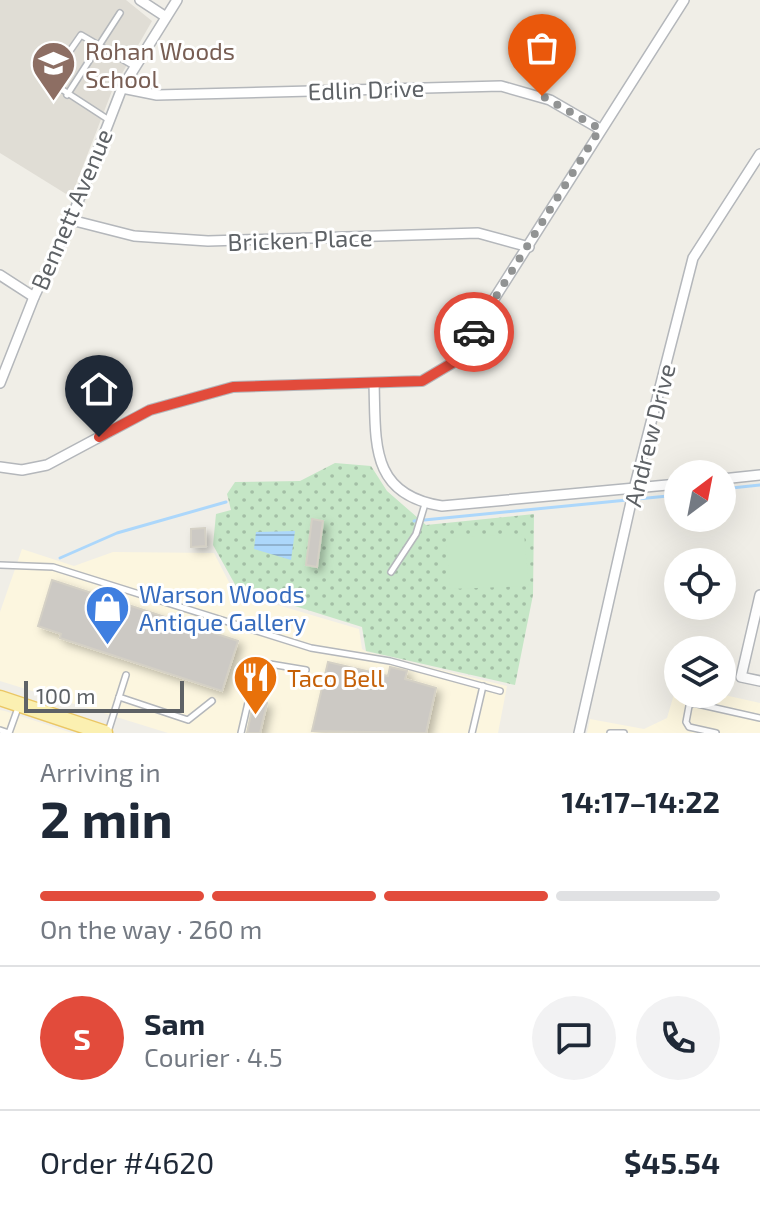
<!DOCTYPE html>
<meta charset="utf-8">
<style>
:root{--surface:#fff;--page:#f2f2f3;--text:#1f2937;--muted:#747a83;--line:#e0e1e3;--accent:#e24b3b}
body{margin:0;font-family:"Exo 2",sans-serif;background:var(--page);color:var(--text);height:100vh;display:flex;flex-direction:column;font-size:30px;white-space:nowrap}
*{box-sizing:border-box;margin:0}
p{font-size:26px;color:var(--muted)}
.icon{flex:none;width:44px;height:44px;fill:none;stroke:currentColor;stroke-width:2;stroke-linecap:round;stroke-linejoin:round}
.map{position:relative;height:733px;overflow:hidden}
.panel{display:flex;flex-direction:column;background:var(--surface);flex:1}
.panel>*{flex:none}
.needle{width:52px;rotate:32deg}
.controls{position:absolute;left:664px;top:460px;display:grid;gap:16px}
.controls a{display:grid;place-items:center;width:72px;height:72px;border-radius:50%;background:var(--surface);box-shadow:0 8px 32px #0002;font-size:40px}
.scale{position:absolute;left:24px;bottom:20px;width:160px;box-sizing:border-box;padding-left:8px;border:4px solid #5e6266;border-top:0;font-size:22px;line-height:28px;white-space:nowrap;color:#5e6266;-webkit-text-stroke:6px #fff;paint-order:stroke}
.pin{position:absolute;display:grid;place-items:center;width:68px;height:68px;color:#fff;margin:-82px -34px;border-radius:50% 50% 50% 0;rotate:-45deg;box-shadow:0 0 8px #0007}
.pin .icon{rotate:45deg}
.courier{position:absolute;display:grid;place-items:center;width:80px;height:80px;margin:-40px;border:6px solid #e24b3b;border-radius:50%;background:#fff;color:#222;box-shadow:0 2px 10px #0007}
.overview em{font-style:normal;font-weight:700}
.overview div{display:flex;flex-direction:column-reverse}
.overview{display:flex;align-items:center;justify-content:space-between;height:136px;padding:0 40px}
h1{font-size:52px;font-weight:700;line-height:60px}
.bar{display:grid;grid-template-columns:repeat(4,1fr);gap:12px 8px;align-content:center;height:96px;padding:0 40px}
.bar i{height:10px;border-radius:6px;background:var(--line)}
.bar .selected{background:var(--accent)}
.bar p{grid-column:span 4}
.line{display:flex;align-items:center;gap:20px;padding:0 40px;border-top:2px solid var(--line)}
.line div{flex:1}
.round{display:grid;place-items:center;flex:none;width:84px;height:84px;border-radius:42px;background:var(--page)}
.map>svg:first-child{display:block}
.commercial{fill:#fcf6df}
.education{fill:#e0ddd5}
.grass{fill:url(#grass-dots)}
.garden{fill:#c5e6c6}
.water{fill:url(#water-rules)}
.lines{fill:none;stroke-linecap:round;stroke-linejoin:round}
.stream{stroke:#acd7fb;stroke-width:3}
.building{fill:#ccc9c4;stroke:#d4d0c5;stroke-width:2;filter:url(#shadow)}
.lane-casing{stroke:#b4b7bb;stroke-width:8}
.street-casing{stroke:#b4b7bb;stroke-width:12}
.primary-casing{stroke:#ebc765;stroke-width:17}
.lane{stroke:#fff;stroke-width:5}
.street{stroke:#fff;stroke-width:9}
.primary{stroke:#fbf0b1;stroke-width:14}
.done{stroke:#919393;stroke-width:8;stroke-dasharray:0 14.4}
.route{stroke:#e24b3b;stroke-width:10}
.labels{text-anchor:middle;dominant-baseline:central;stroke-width:6;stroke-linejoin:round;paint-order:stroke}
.education-label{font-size:24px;fill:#785e54;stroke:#fff;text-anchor:start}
.street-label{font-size:24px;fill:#5e6266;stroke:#fff}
.shop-label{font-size:24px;fill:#366cbe;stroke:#fff;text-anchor:start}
.food-label{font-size:24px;fill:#c56008;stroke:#fff;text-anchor:start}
</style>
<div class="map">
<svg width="760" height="733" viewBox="0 0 760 733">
<defs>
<pattern id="grass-dots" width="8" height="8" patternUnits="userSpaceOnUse" patternTransform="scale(2)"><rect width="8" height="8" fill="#c5e6c6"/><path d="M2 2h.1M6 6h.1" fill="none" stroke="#a3bea5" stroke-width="1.8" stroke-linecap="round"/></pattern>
<pattern id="water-rules" width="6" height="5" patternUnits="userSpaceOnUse" patternTransform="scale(2)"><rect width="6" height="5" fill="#acd7fb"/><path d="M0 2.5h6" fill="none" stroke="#8fb2cf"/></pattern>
<filter id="shadow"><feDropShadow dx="4.5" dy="4.5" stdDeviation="4" flood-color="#0004"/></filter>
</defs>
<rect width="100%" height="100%" fill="#f0eee7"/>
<!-- commercial -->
<g class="commercial">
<path d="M22,549l52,17 39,-14 101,1 20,39 125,37 3,20 5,3 140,34 -9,47h-330l-168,-52v-69z"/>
<path d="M677,684l1,10h42l40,9v30h-173l3,-14 54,10 23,-11z"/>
<path d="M0,710l5,1 67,22h-72z"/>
</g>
<!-- education -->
<path class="education" d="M0,0h126l26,21 -40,70 -41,106 -71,-44z"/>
<!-- grass -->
<path class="grass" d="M335,463l36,3 16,25 39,34 108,-11 -1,81 -18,90 -149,-34 -4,-24 -125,-39 -24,-43 3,-31 15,-4 -4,-16 8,-12 65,-1z"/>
<!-- garden -->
<path class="garden" d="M524,534l5,52 -79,3 -4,-51z"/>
<!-- water -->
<path class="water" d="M295,531l-4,29 -37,-11 2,-17z"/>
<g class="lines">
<!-- stream -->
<g class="stream">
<path d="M722,489l38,-4"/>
<path d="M414,521l264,-26"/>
<path d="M60,558l57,-25 109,-31"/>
</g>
</g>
<!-- building -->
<g class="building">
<path d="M312,519l11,2 -6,46 -11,-2z"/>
<path d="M205,528l1,18 -15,1v-18z"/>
<path d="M52,580l186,61 -16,50 -162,-53 1,-4 -23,-8z"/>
<path d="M328,662l60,14 2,-9 17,4 -2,8 31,9 -10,45 -114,-2z"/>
<path d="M254,700l13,3 -7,30h-13z"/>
</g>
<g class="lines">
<defs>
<g id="lane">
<path d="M67,95l53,-82"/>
<path d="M109,120l-60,-39 32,-46 53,31"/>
<path d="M0,565l53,2 258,81 79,13 110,30"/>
<path d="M391,572l25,-38 9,-30"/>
<path d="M119,697l69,23 24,-19"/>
<path d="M0,730l9,3 10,-28"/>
<path d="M108,732l18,-57"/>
<path d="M241,733l9,-39 20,-30 36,6"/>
<path d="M472,733l11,-47"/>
<path d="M610,733h14"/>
<path d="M716,733l-27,-6 -3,-5 3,-16 4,-3 67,15"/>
</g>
<g id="street">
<path d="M140,0l26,17"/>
<path d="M122,88l35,7 344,-9 49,14 50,29"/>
<path d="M71,220l63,16 74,5 270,-8 51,14"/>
<path d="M0,275l34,22"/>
<path d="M0,383l34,-86 37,-77 51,-132 55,-88"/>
<path d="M374,383c2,59 -5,112 68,123l236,-22"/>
<path d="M0,467l22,3 25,-5 103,-55 83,-23 189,-6 32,-19 230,-362"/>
<path d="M722,479l38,-4"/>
<path d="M760,595l-19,82 19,4"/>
<path d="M579,733l55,-244 59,-231 67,-104"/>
</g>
<path id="primary" d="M0,698l105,35"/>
</defs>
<!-- lane casing -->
<use href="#lane" class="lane-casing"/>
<!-- street casing -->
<use href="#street" class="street-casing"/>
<!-- primary casing -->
<use href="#primary" class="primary-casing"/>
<!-- lane -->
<use href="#lane" class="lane"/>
<!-- street -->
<use href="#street" class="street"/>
<!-- primary -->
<use href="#primary" class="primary"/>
</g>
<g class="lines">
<!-- done -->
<path class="done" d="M474,332l126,-203 -58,-33"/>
<!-- route -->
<path class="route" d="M99,437l51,-27 83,-23 189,-6 32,-19 20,-30"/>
</g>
<!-- icons -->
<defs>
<symbol id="school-pin" viewBox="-11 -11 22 30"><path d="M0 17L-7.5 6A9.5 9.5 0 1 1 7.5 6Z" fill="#8d6e63" stroke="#fff"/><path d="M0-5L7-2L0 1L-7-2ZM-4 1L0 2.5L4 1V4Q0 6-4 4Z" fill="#fff"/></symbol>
<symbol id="shop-pin" viewBox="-11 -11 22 30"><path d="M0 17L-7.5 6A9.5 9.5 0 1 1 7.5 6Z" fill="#3f7fe0" stroke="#fff"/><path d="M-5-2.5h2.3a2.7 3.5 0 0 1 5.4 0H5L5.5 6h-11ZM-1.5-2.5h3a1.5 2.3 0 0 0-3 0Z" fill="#fff"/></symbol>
<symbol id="restaurant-pin" viewBox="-11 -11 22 30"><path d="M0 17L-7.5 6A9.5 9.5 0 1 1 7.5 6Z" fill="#e8710a" stroke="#fff"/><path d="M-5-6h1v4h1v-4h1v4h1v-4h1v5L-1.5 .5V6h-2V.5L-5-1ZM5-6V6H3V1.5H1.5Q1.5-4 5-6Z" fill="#fff"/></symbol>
</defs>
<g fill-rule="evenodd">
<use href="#school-pin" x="28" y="38" width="51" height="69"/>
<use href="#shop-pin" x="82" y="582" width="51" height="69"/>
<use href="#restaurant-pin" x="230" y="652" width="51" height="69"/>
</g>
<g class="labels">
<!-- education labels -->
<g class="education-label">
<text x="85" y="50">Rohan Woods<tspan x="85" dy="28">School</tspan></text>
</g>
<!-- street labels -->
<g class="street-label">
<text transform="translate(366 89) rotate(-2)">Edlin Drive</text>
<text transform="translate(71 209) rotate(-67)">Bennett Avenue</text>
<text transform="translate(300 239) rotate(-2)">Bricken Place</text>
<text transform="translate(649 435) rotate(-76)">Andrew Drive</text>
</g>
<!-- shop labels -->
<g class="shop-label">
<text x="139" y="593">Warson Woods<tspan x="139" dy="28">Antique Gallery</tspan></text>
</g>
<!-- food labels -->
<g class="food-label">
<text x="287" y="677">Taco Bell</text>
</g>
</g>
</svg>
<div class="controls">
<a><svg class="needle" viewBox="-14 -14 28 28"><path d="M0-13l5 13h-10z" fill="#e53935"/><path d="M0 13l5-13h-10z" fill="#747a83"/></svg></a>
<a><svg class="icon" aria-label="locate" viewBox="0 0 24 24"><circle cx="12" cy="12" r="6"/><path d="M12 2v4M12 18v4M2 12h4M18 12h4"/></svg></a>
<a><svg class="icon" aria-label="layers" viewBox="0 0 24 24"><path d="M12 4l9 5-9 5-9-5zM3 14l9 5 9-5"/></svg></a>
</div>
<div class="scale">100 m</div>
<div class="pin" style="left:542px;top:96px;background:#ea580c"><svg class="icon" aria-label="bag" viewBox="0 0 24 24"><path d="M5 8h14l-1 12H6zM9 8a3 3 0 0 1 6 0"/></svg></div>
<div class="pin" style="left:99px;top:437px;background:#1f2937"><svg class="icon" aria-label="home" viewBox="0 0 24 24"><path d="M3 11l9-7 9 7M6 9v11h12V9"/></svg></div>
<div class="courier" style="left:474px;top:332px"><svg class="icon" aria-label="car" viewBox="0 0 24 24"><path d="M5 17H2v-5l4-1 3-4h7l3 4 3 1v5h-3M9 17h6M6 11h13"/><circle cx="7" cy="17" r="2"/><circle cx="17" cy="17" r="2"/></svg></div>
</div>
<section class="panel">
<div class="overview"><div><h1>2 min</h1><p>Arriving in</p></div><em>14:17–14:22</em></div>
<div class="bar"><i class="selected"></i><i class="selected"></i><i class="selected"></i><i></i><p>On the way · 260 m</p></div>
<div class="line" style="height:144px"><b class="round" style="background:var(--accent);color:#fff">S</b><div><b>Sam</b><p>Courier · 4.5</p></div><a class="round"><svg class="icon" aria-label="chat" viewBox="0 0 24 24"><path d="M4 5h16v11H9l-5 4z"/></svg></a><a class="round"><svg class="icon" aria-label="phone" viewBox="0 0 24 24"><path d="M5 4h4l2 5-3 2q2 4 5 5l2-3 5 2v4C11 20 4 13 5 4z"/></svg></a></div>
<div class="line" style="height:104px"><div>Order #4620</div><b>$45.54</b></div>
</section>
